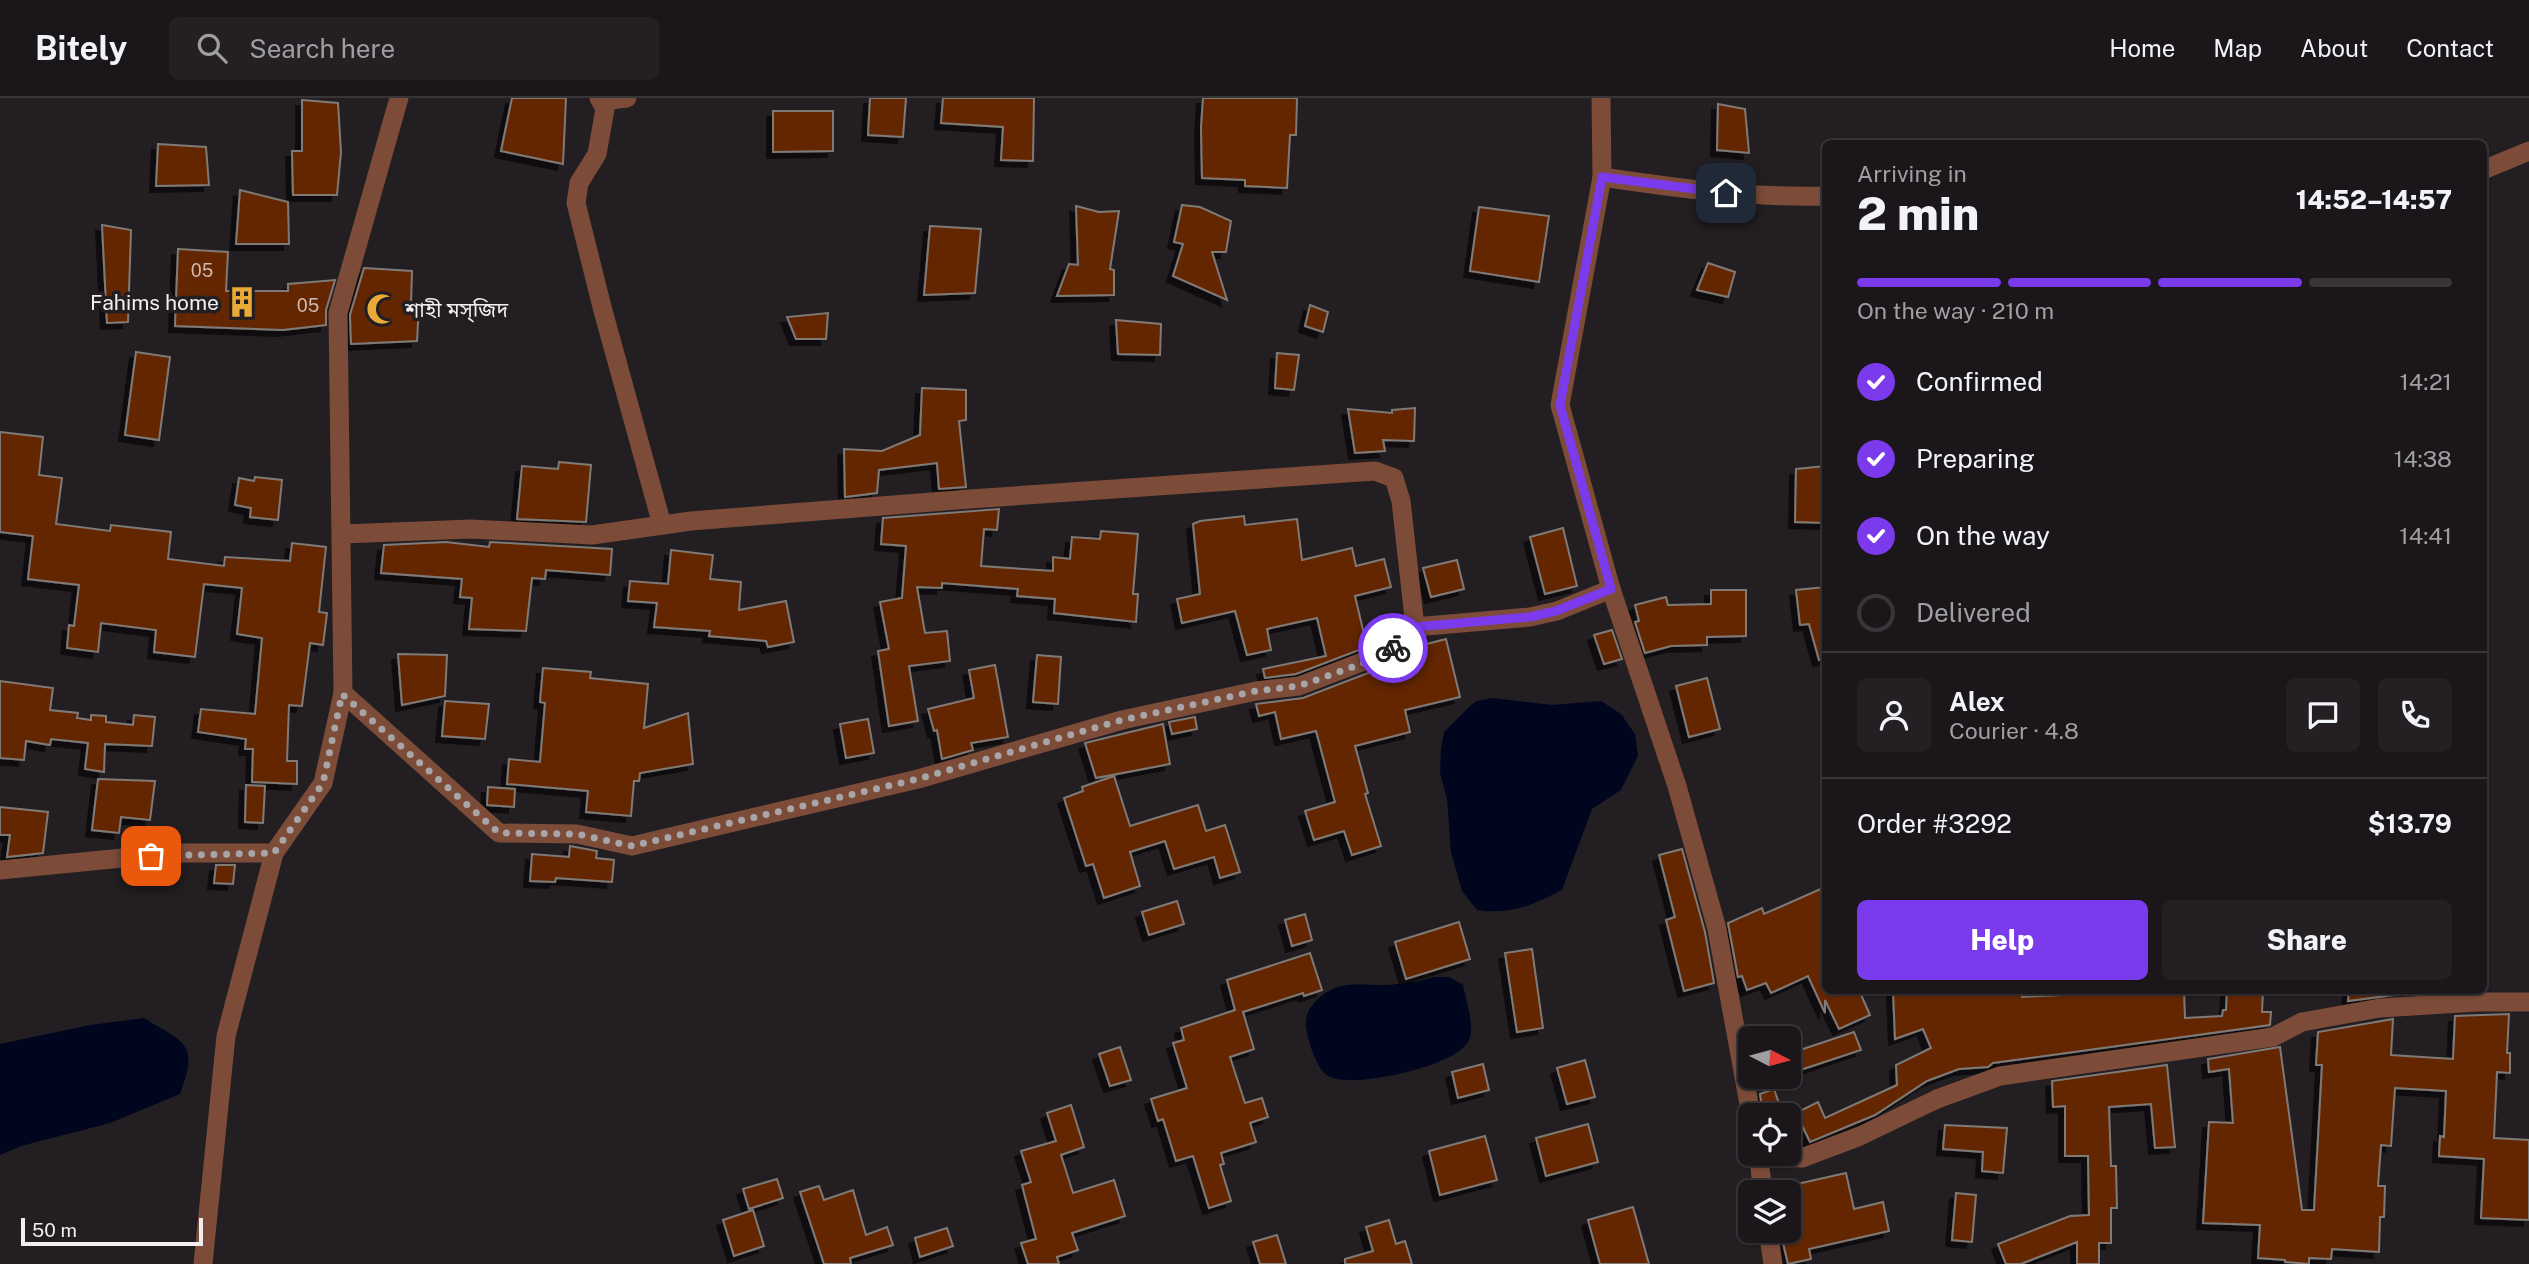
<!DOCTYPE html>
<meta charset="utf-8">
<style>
:root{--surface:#1a161a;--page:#231f23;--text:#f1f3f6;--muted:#9f9fa2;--line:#383539;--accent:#7c3aed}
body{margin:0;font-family:"Public Sans","Noto Sans Bengali",sans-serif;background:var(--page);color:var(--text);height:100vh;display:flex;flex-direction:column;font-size:26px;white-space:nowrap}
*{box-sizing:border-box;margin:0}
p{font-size:23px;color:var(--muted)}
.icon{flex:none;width:38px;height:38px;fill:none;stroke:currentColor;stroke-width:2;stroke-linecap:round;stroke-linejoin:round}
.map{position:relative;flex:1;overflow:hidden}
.drawer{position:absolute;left:1822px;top:42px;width:665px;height:854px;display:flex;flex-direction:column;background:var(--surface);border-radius:10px;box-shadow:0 2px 5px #0004,0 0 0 2px var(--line)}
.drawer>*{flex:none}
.needle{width:46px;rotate:96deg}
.fabs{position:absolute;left:1738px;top:928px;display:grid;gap:14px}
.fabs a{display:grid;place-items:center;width:63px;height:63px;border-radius:10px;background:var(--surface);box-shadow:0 2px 5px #0004,0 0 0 2px var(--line);font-size:35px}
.scale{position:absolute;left:21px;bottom:18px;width:182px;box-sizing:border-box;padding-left:7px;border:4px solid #f0eef0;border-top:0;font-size:19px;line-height:24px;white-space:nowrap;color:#f0eef0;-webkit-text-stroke:5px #221e22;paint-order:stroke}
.pin{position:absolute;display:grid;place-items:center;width:60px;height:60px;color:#fff;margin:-30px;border-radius:14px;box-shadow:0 4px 10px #0006}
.courier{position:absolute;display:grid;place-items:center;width:70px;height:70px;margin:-35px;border:5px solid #7c3aed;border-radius:50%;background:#fff;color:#222;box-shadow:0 2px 9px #0007}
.head em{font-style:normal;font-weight:800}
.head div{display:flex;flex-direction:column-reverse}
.head{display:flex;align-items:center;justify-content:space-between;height:119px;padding:0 35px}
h1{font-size:46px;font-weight:800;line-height:52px}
.bar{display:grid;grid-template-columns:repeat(4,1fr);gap:10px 7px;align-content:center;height:84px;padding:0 35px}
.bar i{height:9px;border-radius:5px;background:var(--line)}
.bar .current{background:var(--accent)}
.bar p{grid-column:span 4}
.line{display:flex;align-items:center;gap:18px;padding:0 35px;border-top:2px solid var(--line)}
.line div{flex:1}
.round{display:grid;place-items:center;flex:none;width:74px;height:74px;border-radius:10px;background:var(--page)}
ol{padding:0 35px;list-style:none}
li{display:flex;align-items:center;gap:21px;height:77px}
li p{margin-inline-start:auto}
li .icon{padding:7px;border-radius:50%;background:var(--accent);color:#fff;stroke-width:4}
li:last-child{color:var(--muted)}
li i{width:38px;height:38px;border:4px solid var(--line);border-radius:50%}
.cta{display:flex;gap:14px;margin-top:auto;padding:14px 35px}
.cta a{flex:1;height:80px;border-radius:10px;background:var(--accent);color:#fff;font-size:28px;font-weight:800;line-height:80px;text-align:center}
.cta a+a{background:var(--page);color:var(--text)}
header{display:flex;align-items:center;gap:42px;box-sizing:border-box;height:98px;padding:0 35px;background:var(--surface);border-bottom:2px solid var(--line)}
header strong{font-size:33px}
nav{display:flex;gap:38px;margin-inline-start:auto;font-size:24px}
.search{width:490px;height:63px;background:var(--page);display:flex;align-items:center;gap:18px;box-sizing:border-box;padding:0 24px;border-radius:10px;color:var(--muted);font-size:26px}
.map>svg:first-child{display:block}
.water{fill:#00061d}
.building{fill:#632600;stroke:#807a76;stroke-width:2;filter:url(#shadow)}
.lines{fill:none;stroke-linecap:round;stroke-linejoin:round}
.minor{stroke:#7c4c39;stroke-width:19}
.done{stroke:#a8a5a8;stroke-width:7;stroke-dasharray:0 12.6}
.route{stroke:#7c3aed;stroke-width:9}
.labels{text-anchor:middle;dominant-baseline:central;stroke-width:7;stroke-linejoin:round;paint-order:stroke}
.number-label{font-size:18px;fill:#cdbcb4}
.poi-label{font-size:21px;fill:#f0eef0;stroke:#221e22;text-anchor:end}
</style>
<header>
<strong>Bitely</strong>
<div class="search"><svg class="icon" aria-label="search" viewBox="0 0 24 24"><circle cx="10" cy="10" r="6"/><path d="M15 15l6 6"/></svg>Search here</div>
<nav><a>Home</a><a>Map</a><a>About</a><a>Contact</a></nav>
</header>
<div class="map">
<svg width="2529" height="1166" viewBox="0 0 2529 1166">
<defs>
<filter id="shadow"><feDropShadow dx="-6" dy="6" stdDeviation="0" flood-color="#0009"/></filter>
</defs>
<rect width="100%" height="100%" fill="#221e22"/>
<!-- water -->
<g class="water">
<path d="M1493,600l59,7 49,-4 20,13 14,20 3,22 -17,34 -29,19 -30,81c-30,15 -50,25 -85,20l-15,-19 -11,-39 -4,-53 -7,-26 1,-24 3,-17 27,-27 6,-4z"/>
<path d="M1434,879h15l14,8c3,16 13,43 5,57 -13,24 -116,48 -140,34 -12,-7 -24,-44 -22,-57 2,-12 13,-23 23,-28 16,-10 40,-5 58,-6 16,-1 32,-3 47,-8z"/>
<path d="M144,920c40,25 56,24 36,76l-70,29 -89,23 -21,9v-111l90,-19z"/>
</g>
<!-- building -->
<g class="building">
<path d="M512,0h54l-3,66 -62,-13z"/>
<path d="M870,0h36l-3,39 -35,-2z"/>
<path d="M943,0h91l-1,63 -32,-1 2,-33 -62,-4z"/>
<path d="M1203,0h94l-1,37h-6l-3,53 -42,-2v-6l-43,-2 -1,-50z"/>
<path d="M302,2l36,3 3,49 -4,43h-44l-1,-44h10z"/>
<path d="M1718,6l27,5 4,44 -32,-3z"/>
<path d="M773,13h60v40l-60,1z"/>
<path d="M158,46l48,3 3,38 -53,1z"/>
<path d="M240,92l48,12 1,42h-53z"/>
<path d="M1182,107l18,2 31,14 -5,31h-14l15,48 -54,-24 10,-32 -9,-2z"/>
<path d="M1076,108l23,6 20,-1 -9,58 4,1v25l-57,1 12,-32 9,1z"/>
<path d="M1479,109l70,9 -10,66 -69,-11z"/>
<path d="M102,127l29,5 -3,92 -21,1z"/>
<path d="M930,128l51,3 -6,64 -51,2z"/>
<path d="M178,151l50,3 -2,39h62v-7l47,-4 -9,30v15l-43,5 -108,-4z"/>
<path d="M1708,165l27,9 -7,25 -31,-7z"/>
<path d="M364,170l48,3 -1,33 8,2 -2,35 -66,3 -1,-29z"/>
<path d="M1310,207l18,7 -5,20 -18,-6z"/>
<path d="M828,215l-2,26h-30l-9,-22z"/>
<path d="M1116,222l45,4 -1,31 -42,-1z"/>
<path d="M136,254l34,5 -11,83 -34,-5z"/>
<path d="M1277,255l22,2 -5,35 -19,-2z"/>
<path d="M922,290l44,2v30l-7,1 7,66 -27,2 -2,-26 -58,7 -2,23 -32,4 -1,-48 38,2 38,-16z"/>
<path d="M1415,310l-1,33 -31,-1 2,11 -30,2 -7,-44 44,4v-3z"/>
<path d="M0,334l43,5 -4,38 23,3 -6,46 54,7 1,-6 60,7 -3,27 56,7 1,-9 65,4 2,-18 34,4 -7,65 8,1 -4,32 -13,-2 -8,63 -13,-1 -2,56h10v23l-45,-2 1,-33h-8l1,-10 -48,-7 3,-23 54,5 7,-76 -25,-4 5,-46 -38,-4 -9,73 -41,-5 2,-22 -55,-7 -3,29 -31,-4 2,-23 5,1 5,-41 -51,-6 5,-43 -33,-4z"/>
<path d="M559,364l32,3 -5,57 -69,-3 5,-53 36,3z"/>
<path d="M1825,368v57l-30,-1 1,-53z"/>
<path d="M255,379l27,3 -4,40 -28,-3 1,-9 -16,-3 4,-27 15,3z"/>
<path d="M999,411l-2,21 -13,-1 -3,37 72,5v-14l17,2 2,-22 28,2 1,-8 37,3 -5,60h5l-2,28 -82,-9 1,-14 -38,-3 1,-7 -76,-6v5l-25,-1 8,46 22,-2 3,30 -41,5 9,55 -29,5 -11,-75 11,-2 -9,-47 22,-4 4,-52 -25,-2 2,-26z"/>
<path d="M1244,418l1,9 52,-6 5,41 50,-12 4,18 28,-7 7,28 -36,9 12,51 -71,27 -31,4 -2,-9 63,-13 -9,-38 -50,11 4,21 -24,5 -12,-44 -53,12 -5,-24 23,-5 -7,-70 7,-3z"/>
<path d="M1563,430l14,58 -32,8 -15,-57z"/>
<path d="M446,444l43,5 1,-5 122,7 -2,26 -64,-5 -1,9 -13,-1 -6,53 -57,-2 3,-31 -12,-1 2,-18 -81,-6 3,-28z"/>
<path d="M671,452l42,5 -3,24 31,3 -2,28 47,-9 8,41 -26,5 -2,-6 -57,-5 1,-5 -56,-4 3,-24 -29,-2 2,-20 38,3z"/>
<path d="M1457,462l7,29 -33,8 -8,-29z"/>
<path d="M1825,489v72l-6,1 -10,-36 -9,1 -4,-35z"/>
<path d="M1711,492h35v46l-39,1v8l-36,1 -26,7 -10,-31 4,-1 -4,-16 31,-8 2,8 43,-1z"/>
<path d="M1612,532l10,29 -18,5 -10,-29z"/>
<path d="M1446,541l14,58 -55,13 5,22 -55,14 13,47 -3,1 16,52 -29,9 -8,-24 -30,9 -9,-29 30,-9 -19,-71 -35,8 -6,-27 -16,4 -3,-12 47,-6 70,-27 1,5 40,-9 -3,-19z"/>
<path d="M398,556l49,1 -2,41 -43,9z"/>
<path d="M1037,557l24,2 -3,47 -25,-2z"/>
<path d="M995,567l13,72 -37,6 2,7 -31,9 -5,-29 -3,1 -6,-22 46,-11 -5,-28z"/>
<path d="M543,570l48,4 -1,6 58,6 -4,44 44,-15 5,51 -53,9 -1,8h-5l-3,35 -45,-4 2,-21 -81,-7 2,-25 31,3 5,-59 -5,-1z"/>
<path d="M1707,580l13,51 -31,8 -13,-51z"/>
<path d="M0,583l53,7 -3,22 28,3 -1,5 14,2v-5l15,1v6l27,3 1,-10 21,2 -3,29 -47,-2 -1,28 -19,-3 3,-26 -37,-4 -1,6 -24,-4 -2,19 -24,-2z"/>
<path d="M445,603l44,3 -4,35 -43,-3z"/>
<path d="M1195,619l2,12 -25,5 -3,-12z"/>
<path d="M868,621l6,34 -28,5 -6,-34z"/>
<path d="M1163,626l7,40 -74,14 -11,-35z"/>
<path d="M1114,678l16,50 68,-21 8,26 19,-6 15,47 -20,6 -6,-21 -40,12 -9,-28 -35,11 10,34 -36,12 -11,-34 -7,2 -22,-68 19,-7 -1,-4z"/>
<path d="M98,681l57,2 -5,39 -29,-3 -2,16 -27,-3z"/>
<path d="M246,687l19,1 -2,37 -18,-1z"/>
<path d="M488,689l27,2 -1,18 -27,-2z"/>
<path d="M0,709l48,5 -5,41 -36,4 3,-22h-10z"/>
<path d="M570,748l27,5 -1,7 18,2 -2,22 -56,-4 -1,4 -25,-1 2,-27 37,3z"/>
<path d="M1682,751l23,83 9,51 -30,8 -18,-71 9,-3 -16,-62z"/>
<path d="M216,767h19l-2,19 -19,-1z"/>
<path d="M1825,789v103h34l11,25 -31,14 -14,-29v13l-17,-37 -37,17 -5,-10 -19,7 -5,-14 -4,1 -10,-54 34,-15 2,6z"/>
<path d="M1177,803l7,23 -35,11 -7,-23z"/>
<path d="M1305,816l7,26 -20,6 -7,-26z"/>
<path d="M1459,824l11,37 -64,20 -11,-37z"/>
<path d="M1532,851l11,79 -26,4 -12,-79z"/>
<path d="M1310,855l12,37 -18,6 -1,-3 -60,19 11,37 -24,8 15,46 17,-5 6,19 -18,6 6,19 -35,11 3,11 -4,1 11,36 -22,7 -16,-52 -17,5 -13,-42 -5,2 -7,-22 36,-11 -14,-45 11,-3 -3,-12 54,-18 -8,-30z"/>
<path d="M1893,892h129v7l84,-4v-3h78l1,28 37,-2 1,-6h3l1,-20h36l-1,22h9l-1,13 -277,38 -5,4 -29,2 -32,12 -52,34 -65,27 -14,-29 22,-11 7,16 72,-33 -1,-20 35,-17 -8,-19 -28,10z"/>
<path d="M2349,892h45v5l-46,6z"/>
<path d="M2509,916l-2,39h3v20l-13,-1 -3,66 35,2v80l-48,-2 3,-59 -45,-3 1,-20 4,1 2,-46 -51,-3 -4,58 -10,-1 -3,41h7l-1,31h-4l-1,35 -47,-3 -1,10 -22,-1v6l-24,-2v-2l-27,-2 2,-33 -57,-2 6,-101 24,1 -4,-54 -20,3 -1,-13 72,-12 22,163h12l8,-145h-6l2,-33 75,-13 -2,36 62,4 2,-43z"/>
<path d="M1854,934l7,18 -73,24v-20z"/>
<path d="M1120,949l11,33 -21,6 -11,-32z"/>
<path d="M1585,962l10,37 -28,7 -10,-36z"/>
<path d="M1483,966l6,26 -31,8 -6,-26z"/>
<path d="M2167,967l8,82 -20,1 -4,-44 -42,3 2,59h5l1,42h-6v35h-12v21h-22v-22l-56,22h-15l-8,-20 72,-28 19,-1 -1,-59h-23v-50l-12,1 -1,-26z"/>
<path d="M1774,991l9,26h-20l-3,-21z"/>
<path d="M1071,1007l13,42 -23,8 12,38 41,-13 11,36 -53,17 6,17 -21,7 2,7h-31l-7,-21 15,-4 -14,-54 9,-3 -10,-31 35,-10 -9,-28z"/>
<path d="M1588,1026l10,38 -52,14 -10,-38z"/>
<path d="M1945,1027l62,3 -4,45 -21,-2 1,-19 -40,-3z"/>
<path d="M1485,1038l12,44 -57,15 -11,-44z"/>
<path d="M1846,1075l8,36 29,-7 6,29 -80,18 2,10 -23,5 -8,-34h8v-44z"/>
<path d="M777,1081l6,19 -34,11 -6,-20z"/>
<path d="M819,1088l5,14 29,-10 13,45 21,-8 6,18 -43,13 1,6h-27l-24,-72z"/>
<path d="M1956,1095l20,2 -4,47 -20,-2z"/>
<path d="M1633,1109l16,57h-49l-12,-44z"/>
<path d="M753,1112l11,36 -30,10 -11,-36z"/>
<path d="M1389,1122l7,24 9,-3 7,23h-67v-5l28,-8 -7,-24z"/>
<path d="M947,1130l6,18 -33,11 -5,-19z"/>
<path d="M1277,1137l9,29h-26l-7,-22z"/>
</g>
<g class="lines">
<!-- minor -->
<g class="minor">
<path d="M599,0l6,11 -8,45 -18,29 -3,20 26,104 60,218"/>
<path d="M1601,0l1,79 -42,228 51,184 66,197 40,143 34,186"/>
<path d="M602,3l25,-3"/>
<path d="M2483,72l46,-19"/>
<path d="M1602,79c74,11 148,21 223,19"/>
<path d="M342,436l129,-5 121,6 99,-14 279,-22 405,-28 19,7 7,23 14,126"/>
<path d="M343,595l156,140 78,1 55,12 286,-67 204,-59 134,-29 43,-5 89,-34 27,-25 115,-10 27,-6 54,-22"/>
<path d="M0,772l173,-17h101"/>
<path d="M1758,1055l5,39"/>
<path d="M1759,1058l43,2 58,-22 77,-37 63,-23 273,-39 29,-15 78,-14 97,-6h52"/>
<path d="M1768,1132l5,34"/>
<path d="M203,1166l23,-228 48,-183 49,-70 20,-90 -5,-380 61,-215"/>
</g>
</g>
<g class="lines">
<!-- done -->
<path class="done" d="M151,758l123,-3 49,-70 19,-89 157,139 78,1 55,12 286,-67 204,-59 134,-29 43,-5 62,-22 32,-16"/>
<!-- route -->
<path class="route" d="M1393,550l22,-21 115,-10 26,-6 55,-22 -51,-184 42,-228 124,16"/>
</g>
<!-- icons -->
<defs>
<symbol id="building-bare" viewBox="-9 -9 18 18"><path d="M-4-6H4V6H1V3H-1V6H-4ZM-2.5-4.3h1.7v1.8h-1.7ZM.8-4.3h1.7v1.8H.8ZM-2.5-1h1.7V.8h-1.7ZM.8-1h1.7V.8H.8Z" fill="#e9aa38" stroke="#221e22" stroke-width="2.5" paint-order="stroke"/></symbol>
<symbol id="mosque-bare" viewBox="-9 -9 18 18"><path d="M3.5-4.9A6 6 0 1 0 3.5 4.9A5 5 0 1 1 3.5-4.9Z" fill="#e9aa38" stroke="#221e22" stroke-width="2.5" paint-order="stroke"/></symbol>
</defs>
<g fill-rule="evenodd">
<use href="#building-bare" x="220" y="182" width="44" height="44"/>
<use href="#mosque-bare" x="360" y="189" width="44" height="44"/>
</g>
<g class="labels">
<!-- number labels -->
<g class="number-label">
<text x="202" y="172">05</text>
<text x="308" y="207">05</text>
</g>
<!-- poi labels -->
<g class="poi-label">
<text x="219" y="204">Fahims home</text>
<text x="405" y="211" text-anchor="start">শাহী মস্জিদ</text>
</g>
</g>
</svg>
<div class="fabs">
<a><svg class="needle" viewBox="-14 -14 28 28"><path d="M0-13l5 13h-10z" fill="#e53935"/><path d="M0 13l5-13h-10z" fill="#9f9fa2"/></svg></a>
<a><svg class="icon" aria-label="locate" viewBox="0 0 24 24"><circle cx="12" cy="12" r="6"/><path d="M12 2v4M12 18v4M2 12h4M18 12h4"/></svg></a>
<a><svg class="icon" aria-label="layers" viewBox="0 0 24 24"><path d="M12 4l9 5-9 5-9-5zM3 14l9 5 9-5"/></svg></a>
</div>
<div class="scale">50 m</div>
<div class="pin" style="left:151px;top:758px;background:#ea580c"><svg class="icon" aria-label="bag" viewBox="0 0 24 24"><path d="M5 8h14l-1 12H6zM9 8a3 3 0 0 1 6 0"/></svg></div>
<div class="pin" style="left:1726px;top:95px;background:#1f2937"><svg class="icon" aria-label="home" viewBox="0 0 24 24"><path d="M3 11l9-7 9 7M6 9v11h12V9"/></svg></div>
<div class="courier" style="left:1393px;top:550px"><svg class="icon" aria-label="bike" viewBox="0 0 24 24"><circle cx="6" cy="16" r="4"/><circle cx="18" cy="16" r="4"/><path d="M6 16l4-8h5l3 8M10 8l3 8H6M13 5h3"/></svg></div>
<section class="drawer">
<div class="head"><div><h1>2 min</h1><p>Arriving in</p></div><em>14:52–14:57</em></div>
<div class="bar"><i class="current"></i><i class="current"></i><i class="current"></i><i></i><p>On the way · 210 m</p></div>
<ol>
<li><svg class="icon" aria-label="check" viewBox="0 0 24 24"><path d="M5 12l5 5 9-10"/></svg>Confirmed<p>14:21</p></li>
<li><svg class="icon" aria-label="check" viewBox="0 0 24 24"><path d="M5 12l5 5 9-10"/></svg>Preparing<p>14:38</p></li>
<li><svg class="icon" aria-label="check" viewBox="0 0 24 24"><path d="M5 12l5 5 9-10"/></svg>On the way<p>14:41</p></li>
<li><i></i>Delivered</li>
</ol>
<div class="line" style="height:126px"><a class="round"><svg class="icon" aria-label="person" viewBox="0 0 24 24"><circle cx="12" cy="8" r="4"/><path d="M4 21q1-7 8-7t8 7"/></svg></a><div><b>Alex</b><p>Courier · 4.8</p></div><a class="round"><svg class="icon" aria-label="chat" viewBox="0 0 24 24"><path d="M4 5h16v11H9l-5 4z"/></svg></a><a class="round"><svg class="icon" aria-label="phone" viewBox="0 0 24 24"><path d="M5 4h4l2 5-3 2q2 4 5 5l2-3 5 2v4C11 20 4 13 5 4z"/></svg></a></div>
<div class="line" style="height:91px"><div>Order #3292</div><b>$13.79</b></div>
<div class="cta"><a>Help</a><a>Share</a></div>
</section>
</div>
